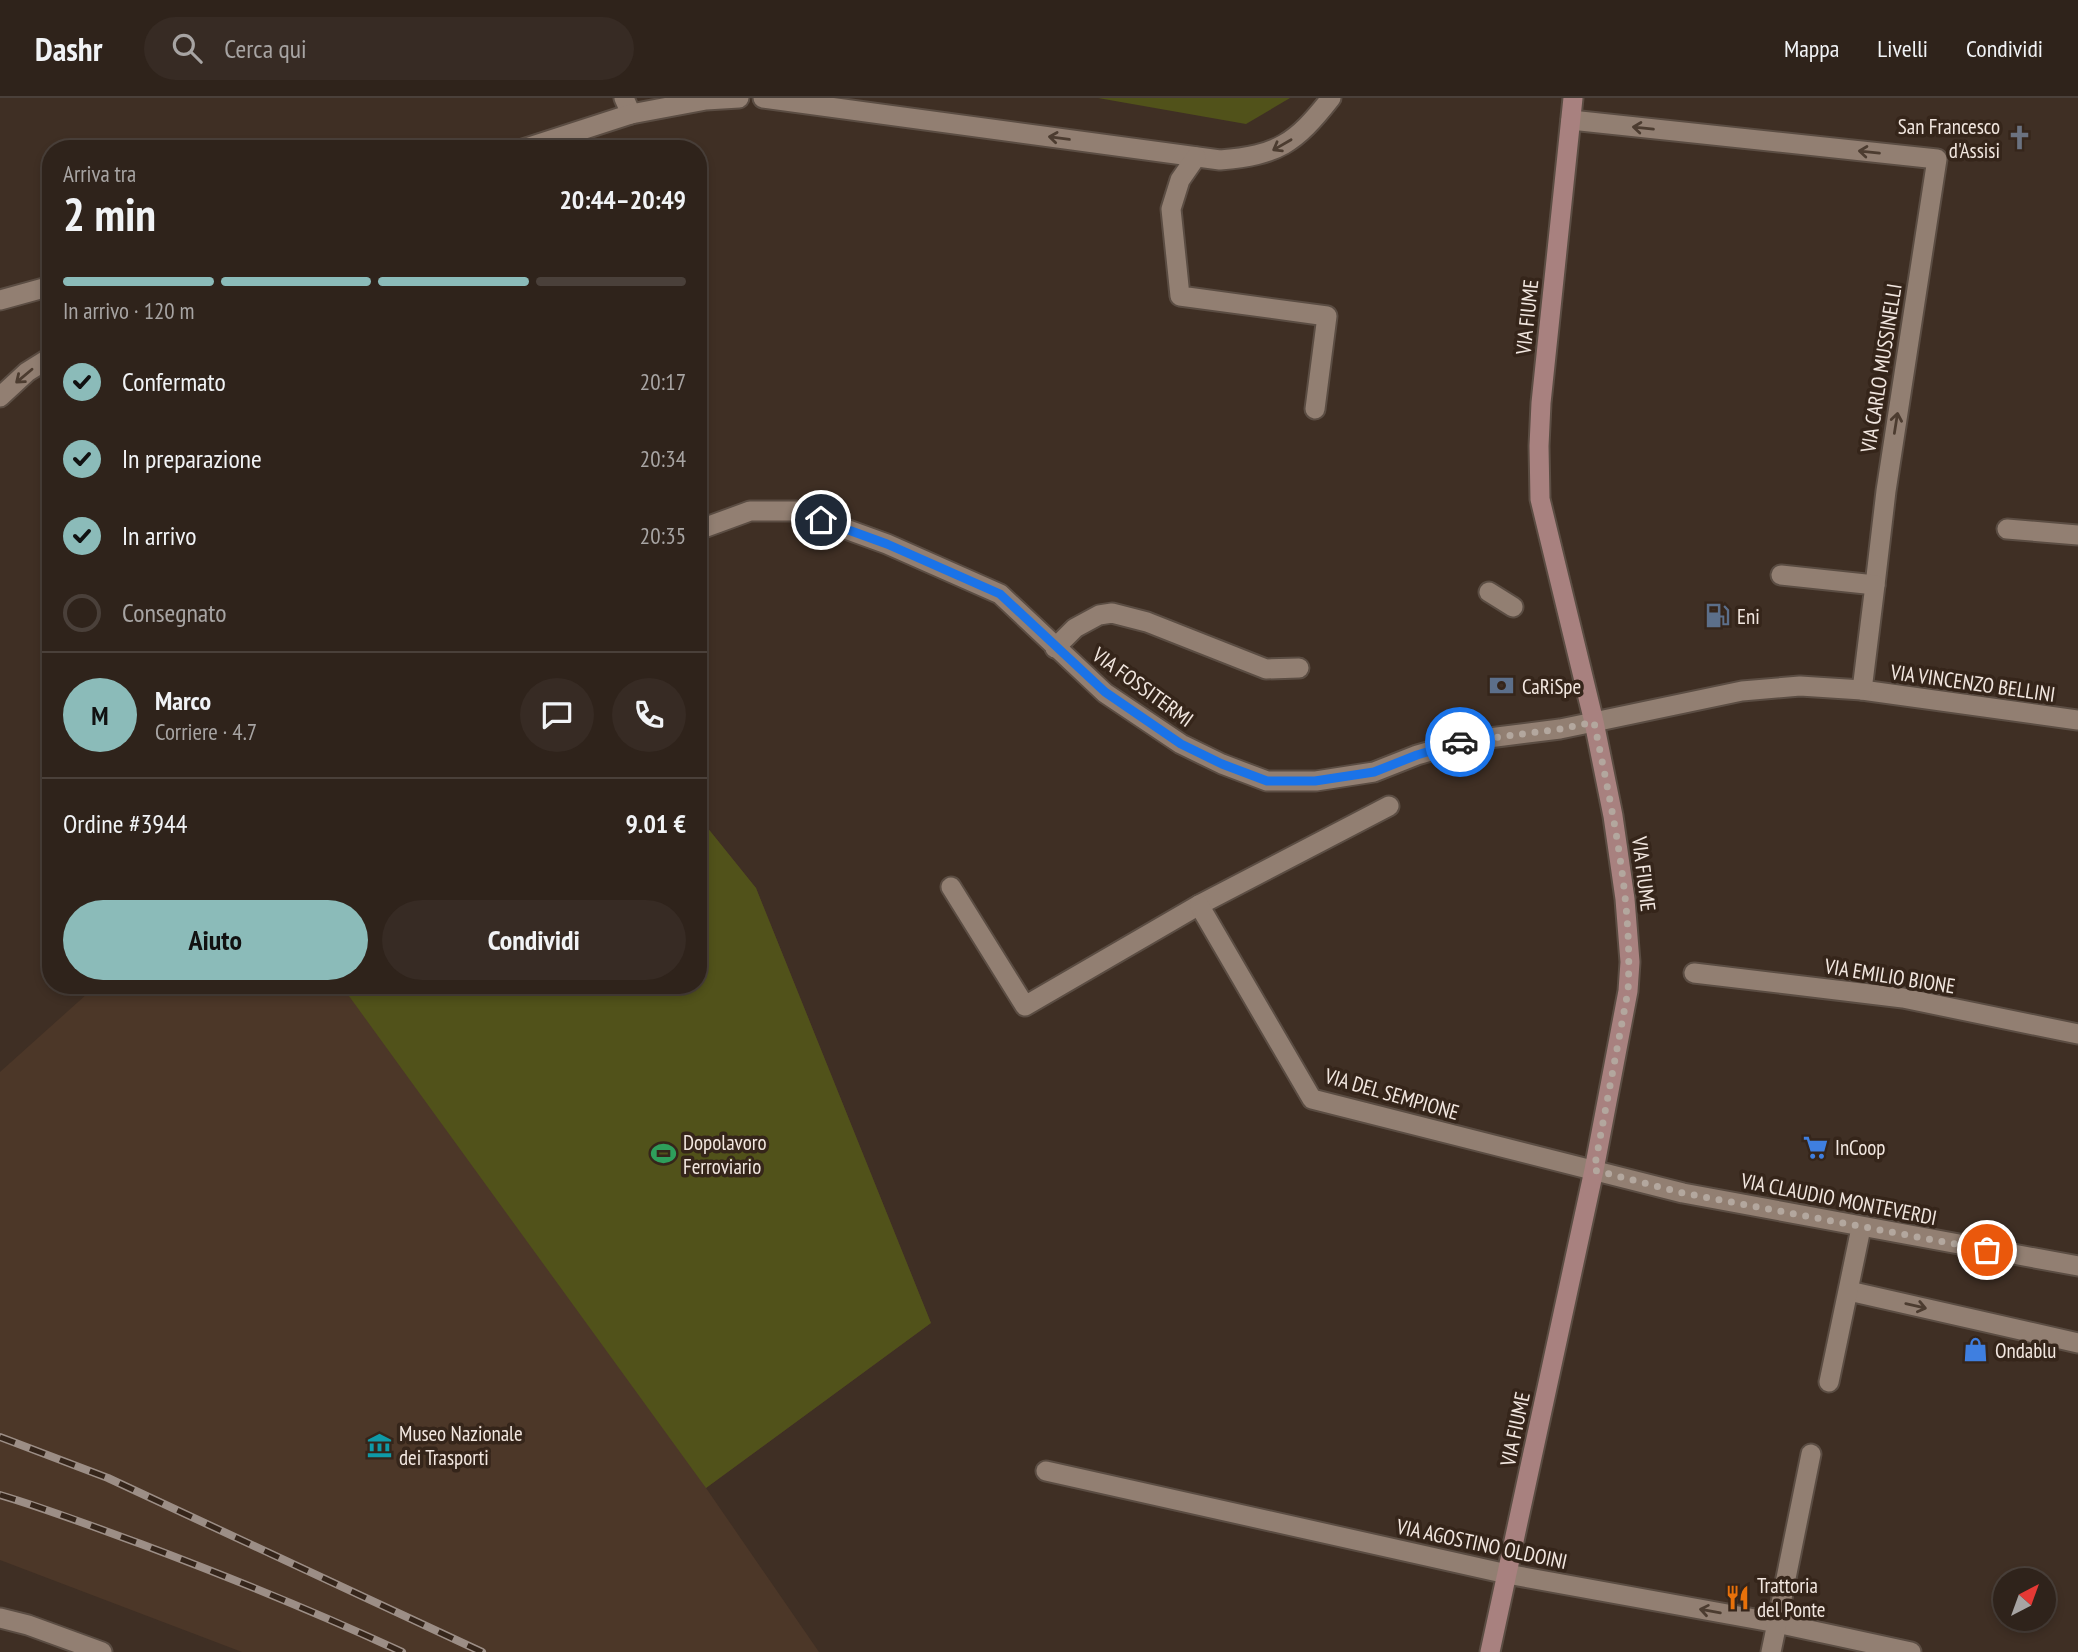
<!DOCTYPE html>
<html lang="it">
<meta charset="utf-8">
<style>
:root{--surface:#2f231b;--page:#372b24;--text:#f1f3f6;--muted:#a7a4a3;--line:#4a403a;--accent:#8bbbb9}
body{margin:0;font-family:"PT Sans Narrow",sans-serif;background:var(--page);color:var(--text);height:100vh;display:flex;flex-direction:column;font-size:26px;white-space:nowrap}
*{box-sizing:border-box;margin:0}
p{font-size:23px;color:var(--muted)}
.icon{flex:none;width:38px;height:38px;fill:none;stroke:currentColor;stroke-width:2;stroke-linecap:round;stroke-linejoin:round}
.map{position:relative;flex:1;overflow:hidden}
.details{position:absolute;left:42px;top:42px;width:665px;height:854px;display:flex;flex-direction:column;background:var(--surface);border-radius:28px;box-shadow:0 4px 10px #0003,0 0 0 2px var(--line)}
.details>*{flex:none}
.needle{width:46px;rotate:41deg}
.tools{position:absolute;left:1993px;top:1470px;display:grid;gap:14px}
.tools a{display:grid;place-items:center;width:63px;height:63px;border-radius:50%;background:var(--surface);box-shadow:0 4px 10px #0003,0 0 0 2px var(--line);font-size:35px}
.pin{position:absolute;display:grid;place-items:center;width:60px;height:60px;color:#fff;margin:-30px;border:4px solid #fff;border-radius:50%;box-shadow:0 2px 7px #0007}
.courier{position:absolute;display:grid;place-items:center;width:70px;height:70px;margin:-35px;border:5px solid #1a73e8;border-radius:50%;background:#fff;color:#222;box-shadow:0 2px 9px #0007}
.summary em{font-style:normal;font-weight:700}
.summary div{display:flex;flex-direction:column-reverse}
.summary{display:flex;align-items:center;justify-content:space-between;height:119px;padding:0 21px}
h1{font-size:46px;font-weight:700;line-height:52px}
.bar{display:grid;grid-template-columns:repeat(4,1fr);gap:10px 7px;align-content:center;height:84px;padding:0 21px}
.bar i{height:9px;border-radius:5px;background:var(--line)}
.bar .selected{background:var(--accent)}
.bar p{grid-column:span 4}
.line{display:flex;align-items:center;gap:18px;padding:0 21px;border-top:2px solid var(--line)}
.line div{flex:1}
.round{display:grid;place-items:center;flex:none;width:74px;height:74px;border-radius:37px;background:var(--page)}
ol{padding:0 21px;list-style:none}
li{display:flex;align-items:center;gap:21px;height:77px}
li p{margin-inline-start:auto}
li .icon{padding:7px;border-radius:50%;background:var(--accent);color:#111;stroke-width:4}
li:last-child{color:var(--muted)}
li i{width:38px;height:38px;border:4px solid var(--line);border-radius:50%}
.cta{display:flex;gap:14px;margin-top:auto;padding:14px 21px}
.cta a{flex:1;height:80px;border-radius:42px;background:var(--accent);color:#111;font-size:28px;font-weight:700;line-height:80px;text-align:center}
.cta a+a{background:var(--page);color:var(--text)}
header{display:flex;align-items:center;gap:42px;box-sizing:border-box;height:98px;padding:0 35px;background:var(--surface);border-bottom:2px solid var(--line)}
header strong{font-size:33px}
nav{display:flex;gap:38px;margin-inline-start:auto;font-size:24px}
.search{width:490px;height:63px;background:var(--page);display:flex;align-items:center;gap:18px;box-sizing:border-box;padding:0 24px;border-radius:38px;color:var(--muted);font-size:26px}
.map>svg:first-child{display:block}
.built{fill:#4c3728}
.green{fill:#51521a}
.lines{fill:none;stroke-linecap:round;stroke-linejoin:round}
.service-casing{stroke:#5b4d43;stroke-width:23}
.pedestrian-casing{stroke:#5b4d43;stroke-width:23}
.minor-casing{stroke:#5b4d43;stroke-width:23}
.secondary-casing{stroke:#5b4d43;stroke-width:23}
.service{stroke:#927f72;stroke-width:19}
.pedestrian{stroke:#927f72;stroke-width:19}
.minor{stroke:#927f72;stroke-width:19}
.secondary{stroke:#a8817f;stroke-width:19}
.rail-casing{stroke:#9c8e86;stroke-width:8}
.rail{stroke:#35251a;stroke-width:5;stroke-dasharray:16;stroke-linecap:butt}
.oneway{stroke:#4c3c30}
.done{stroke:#b3a79e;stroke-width:7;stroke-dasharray:0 12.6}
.route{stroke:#1a73e8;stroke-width:9}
.labels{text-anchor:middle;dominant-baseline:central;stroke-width:7;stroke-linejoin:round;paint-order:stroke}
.poi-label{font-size:21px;fill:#f2e7e0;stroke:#35251a;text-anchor:start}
.street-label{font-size:21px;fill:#f2e7e0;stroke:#35251a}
</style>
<header>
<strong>Dashr</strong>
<div class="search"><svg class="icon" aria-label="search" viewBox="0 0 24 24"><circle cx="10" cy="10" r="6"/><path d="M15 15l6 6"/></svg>Cerca qui</div>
<nav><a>Mappa</a><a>Livelli</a><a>Condividi</a></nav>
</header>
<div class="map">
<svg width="2078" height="1554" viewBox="0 0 2078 1554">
<rect width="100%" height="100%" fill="#3f2f24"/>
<!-- built -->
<path class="built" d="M698,718l58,72 175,435 -225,165 113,164h-577l-242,-92v-488l97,-87h601z"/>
<!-- green -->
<g class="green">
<path d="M1098,0h192l-44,26z"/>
<path d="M698,718l58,72 175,435 -225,165 -365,-503h357z"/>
</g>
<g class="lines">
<defs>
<g id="service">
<path d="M624,0l7,16"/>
<path d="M698,432l52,-19h46l91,33 113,50 105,99 76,51 41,20 45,17h49l58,-9 43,-17 48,-14 95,-12 34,-7"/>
<path d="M1055,550l20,-20 24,-13 13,-2 35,9 119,47 33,-1"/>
<path d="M1777,1525l34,-169"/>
</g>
<path id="pedestrian" d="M1489,494l24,15"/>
<g id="minor">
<path d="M763,0l457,62c58,-5 75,-16 111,-62"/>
<path d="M1571,22l366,39 -51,332 -11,94"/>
<path d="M523,51l108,-35 75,-14 33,-2"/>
<path d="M1196,59l-16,23 -9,29 9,87 147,20 -12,93"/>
<path d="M0,202l51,-14"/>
<path d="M0,299l27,-25 24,-15"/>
<path d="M2007,431l71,6"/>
<path d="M1862,592l216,30"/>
<path d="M1594,624l148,-31 58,-5 62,4 13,-105 -94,-10"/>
<path d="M951,789l74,119 174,-101 190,-99"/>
<path d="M1199,807l113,194 371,94 395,73"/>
<path d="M1694,875l209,25 175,36"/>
<path d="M1849,1193l229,52"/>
<path d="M1829,1284l32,-154"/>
<path d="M1046,1373l461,103 270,49 134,29"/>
<path d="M0,1520l28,7 74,27"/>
<path d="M1771,1554l6,-29"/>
</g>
<path id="secondary" d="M1490,1554l104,-482 34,-179 2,-29 -5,-63 -12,-83 -19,-94 -54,-223 -1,-53 2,-43 32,-305"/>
</defs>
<!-- service casing -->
<use href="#service" class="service-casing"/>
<!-- pedestrian casing -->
<use href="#pedestrian" class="pedestrian-casing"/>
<!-- minor casing -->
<use href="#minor" class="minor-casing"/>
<!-- secondary casing -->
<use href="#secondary" class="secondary-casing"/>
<!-- service -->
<use href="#service" class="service"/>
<!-- pedestrian -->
<use href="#pedestrian" class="pedestrian"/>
<!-- minor -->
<use href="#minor" class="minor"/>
<!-- secondary -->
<use href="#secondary" class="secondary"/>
<defs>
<g id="rail">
<path d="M0,1339l108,41 374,174"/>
<path d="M0,1397c48,14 94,32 141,49 88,33 175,68 261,108"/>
</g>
</defs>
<!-- rail casing -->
<use href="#rail" class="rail-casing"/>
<!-- rail -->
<use href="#rail" class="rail"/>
</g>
<!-- one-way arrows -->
<defs><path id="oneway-shaft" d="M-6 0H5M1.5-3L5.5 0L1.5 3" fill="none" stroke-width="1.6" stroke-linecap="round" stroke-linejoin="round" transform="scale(1.75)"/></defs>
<g class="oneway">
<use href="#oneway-shaft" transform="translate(1643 30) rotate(-174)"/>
<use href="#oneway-shaft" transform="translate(1059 40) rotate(-172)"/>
<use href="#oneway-shaft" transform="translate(1282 47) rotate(150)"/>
<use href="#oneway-shaft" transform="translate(1869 54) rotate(-174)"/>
<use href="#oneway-shaft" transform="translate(24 278) rotate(140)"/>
<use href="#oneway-shaft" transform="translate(1896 325) rotate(-81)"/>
<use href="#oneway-shaft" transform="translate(1916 1208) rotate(13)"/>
<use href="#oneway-shaft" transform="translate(1710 1513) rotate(-170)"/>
</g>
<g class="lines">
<!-- done -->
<path class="done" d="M1460,644l100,-13 34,-7c18,88 39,178 34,269l-34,179 89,23 304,57"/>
<!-- route -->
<path class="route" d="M821,422l66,24 113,50 105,98 76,52 41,20 45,17h48l59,-9 43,-17 43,-13"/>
</g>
<!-- icons -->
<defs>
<symbol id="church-bare" viewBox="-9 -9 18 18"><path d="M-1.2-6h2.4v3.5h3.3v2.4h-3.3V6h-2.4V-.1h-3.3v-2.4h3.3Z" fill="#6b7280" stroke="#35251a" stroke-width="2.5" paint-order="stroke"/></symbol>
<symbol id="fuel-bare" viewBox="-9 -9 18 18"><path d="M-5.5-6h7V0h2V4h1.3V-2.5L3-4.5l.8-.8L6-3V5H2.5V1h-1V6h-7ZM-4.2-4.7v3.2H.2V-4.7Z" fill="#5c6f8a" stroke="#35251a" stroke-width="2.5" paint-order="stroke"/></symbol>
<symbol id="bank-bare" viewBox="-9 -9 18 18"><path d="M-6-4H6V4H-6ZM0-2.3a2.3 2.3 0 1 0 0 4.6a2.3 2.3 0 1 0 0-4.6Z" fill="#5c6f8a" stroke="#35251a" stroke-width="2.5" paint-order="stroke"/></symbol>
<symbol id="supermarket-bare" viewBox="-9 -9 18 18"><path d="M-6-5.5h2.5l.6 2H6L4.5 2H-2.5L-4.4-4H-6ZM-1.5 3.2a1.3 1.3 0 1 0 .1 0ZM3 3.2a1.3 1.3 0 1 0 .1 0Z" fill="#3f7fe0" stroke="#35251a" stroke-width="2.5" paint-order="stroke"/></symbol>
<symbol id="stadium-bare" viewBox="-9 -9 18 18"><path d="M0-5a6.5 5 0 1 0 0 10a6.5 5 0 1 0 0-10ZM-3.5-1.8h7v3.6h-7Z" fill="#2e9e5b" stroke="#35251a" stroke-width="2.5" paint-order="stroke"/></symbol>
<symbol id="shop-bare" viewBox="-9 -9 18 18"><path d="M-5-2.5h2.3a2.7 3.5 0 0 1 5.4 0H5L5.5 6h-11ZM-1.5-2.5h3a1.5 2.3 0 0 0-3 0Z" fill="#3f7fe0" stroke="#35251a" stroke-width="2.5" paint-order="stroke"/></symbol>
<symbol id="museum-bare" viewBox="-9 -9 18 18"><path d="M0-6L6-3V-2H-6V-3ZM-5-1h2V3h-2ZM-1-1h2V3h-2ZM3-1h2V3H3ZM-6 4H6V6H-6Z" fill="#0f9aa8" stroke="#35251a" stroke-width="2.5" paint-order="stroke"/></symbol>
<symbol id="restaurant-bare" viewBox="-9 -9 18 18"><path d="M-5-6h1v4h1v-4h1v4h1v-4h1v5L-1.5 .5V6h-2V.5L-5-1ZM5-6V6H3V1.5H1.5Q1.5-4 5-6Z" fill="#e8710a" stroke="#35251a" stroke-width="2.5" paint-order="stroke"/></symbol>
</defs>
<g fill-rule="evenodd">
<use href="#church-bare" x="2002" y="22" width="35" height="35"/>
<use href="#fuel-bare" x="1700" y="500" width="35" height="35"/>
<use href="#bank-bare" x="1484" y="570" width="35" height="35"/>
<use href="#supermarket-bare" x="1798" y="1032" width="35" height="35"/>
<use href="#stadium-bare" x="646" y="1038" width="35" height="35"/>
<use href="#shop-bare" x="1958" y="1234" width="35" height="35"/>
<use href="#museum-bare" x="362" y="1330" width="35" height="35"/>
<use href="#restaurant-bare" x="1720" y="1482" width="35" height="35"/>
</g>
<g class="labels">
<!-- poi labels -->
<g class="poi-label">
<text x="2000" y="28" text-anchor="end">San Francesco<tspan x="2000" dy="24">d'Assisi</tspan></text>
<text x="1737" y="518">Eni</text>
<text x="1522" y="588">CaRiSpe</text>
<text x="683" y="1044">Dopolavoro<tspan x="683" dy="24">Ferroviario</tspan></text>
<text x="1835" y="1049">InCoop</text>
<text x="1995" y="1252">Ondablu</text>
<text x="399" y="1335">Museo Nazionale<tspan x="399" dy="24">dei Trasporti</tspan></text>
<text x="1757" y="1487">Trattoria<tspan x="1757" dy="24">del Ponte</tspan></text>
</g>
<!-- street labels -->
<g class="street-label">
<text transform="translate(1527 219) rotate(-84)">VIA FIUME</text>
<text transform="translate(1881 270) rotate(-81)">VIA CARLO MUSSINELLI</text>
<text transform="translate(1973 585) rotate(8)">VIA VINCENZO BELLINI</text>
<text transform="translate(1143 589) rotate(36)">VIA FOSSITERMI</text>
<text transform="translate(1644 776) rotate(83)">VIA FIUME</text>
<text transform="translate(1890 878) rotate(9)">VIA EMILIO BIONE</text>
<text transform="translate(1392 996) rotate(16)">VIA DEL SEMPIONE</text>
<text transform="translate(1839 1101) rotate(11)">VIA CLAUDIO MONTEVERDI</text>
<text transform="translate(1515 1331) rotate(-78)">VIA FIUME</text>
<text transform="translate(1482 1446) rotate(12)">VIA AGOSTINO OLDOINI</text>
</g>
</g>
</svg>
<div class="tools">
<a><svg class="needle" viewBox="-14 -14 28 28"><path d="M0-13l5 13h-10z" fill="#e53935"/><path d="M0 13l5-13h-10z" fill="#a7a4a3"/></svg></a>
</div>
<div class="pin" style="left:1987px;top:1152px;background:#ea580c"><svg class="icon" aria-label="bag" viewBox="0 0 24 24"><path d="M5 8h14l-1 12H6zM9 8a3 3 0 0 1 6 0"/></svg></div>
<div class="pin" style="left:821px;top:422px;background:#1f2937"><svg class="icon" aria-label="home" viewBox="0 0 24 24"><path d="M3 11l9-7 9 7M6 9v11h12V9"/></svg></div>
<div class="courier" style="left:1460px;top:644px"><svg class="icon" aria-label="car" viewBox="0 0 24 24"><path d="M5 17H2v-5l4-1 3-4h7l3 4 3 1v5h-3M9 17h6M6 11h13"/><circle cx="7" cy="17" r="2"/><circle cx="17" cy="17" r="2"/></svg></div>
<section class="details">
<div class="summary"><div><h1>2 min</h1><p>Arriva tra</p></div><em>20:44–20:49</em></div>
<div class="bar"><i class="selected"></i><i class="selected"></i><i class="selected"></i><i></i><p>In arrivo · 120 m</p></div>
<ol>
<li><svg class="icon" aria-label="check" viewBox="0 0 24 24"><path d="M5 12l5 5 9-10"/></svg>Confermato<p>20:17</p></li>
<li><svg class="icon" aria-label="check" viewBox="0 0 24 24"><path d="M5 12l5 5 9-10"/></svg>In preparazione<p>20:34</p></li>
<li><svg class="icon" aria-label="check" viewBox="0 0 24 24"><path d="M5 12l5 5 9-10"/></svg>In arrivo<p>20:35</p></li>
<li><i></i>Consegnato</li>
</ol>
<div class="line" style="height:126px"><b class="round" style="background:var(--accent);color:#111">M</b><div><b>Marco</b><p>Corriere · 4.7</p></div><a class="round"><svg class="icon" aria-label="chat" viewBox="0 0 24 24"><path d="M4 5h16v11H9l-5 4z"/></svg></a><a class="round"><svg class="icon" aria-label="phone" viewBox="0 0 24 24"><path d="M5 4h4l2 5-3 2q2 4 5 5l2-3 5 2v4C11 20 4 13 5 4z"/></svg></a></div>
<div class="line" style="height:91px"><div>Ordine #3944</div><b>9.01 €</b></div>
<div class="cta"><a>Aiuto</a><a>Condividi</a></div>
</section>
</div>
